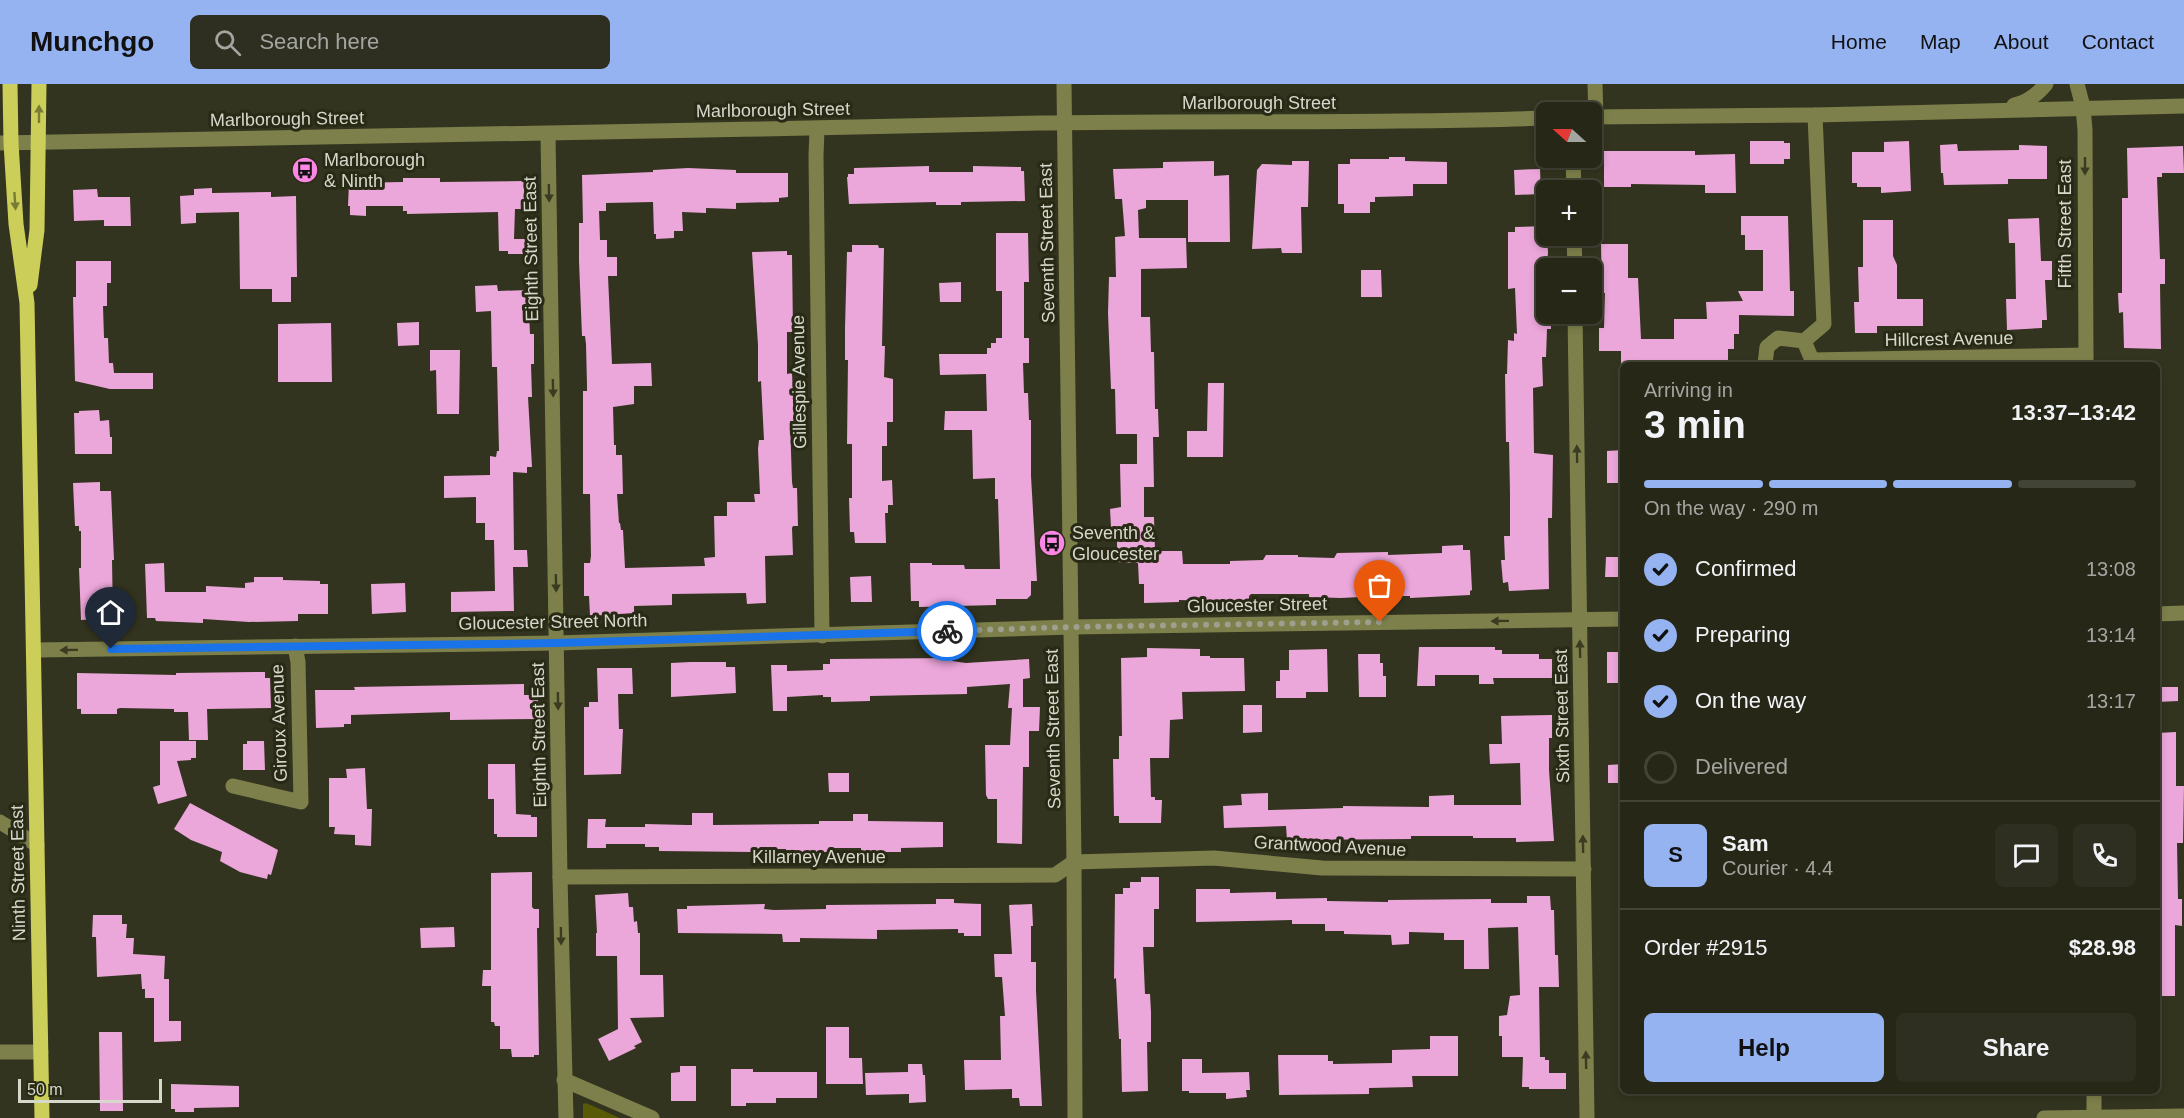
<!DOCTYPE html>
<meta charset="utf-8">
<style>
:root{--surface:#262717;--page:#2e2f20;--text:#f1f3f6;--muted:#a4a5a1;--line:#424436;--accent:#95b2f1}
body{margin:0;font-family:Helvetica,sans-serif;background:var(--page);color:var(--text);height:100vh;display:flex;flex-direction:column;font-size:22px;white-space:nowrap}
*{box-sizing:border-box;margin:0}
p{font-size:20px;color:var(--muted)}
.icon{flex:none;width:33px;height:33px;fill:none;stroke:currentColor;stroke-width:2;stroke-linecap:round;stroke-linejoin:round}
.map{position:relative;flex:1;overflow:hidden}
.details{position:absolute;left:1620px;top:278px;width:540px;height:732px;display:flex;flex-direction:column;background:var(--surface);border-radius:9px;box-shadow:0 3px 9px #0003,0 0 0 2px var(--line)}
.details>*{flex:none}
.needle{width:39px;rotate:291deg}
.tools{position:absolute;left:1536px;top:18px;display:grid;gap:12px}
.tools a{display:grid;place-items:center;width:66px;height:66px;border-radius:9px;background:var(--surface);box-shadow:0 3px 9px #0003,0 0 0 2px var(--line);font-size:30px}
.scale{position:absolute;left:18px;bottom:15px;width:144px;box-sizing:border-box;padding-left:6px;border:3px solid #d7d8cc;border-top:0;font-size:16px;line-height:21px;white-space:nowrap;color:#d7d8cc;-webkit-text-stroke:4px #292a15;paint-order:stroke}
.pin{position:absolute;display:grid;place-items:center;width:51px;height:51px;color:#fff;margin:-62px -26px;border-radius:50% 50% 50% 0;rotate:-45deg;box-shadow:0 0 6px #0007}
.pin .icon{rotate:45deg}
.courier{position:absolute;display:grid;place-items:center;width:60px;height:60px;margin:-30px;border:4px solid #1a73e8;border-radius:50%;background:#fff;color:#222;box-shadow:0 2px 8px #0007}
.head em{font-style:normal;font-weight:800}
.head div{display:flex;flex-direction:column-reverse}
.head{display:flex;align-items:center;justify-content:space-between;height:102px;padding:0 24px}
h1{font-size:39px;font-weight:800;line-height:45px}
.bar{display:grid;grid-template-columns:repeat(4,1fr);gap:9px 6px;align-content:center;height:72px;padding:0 24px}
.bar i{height:8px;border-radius:4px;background:var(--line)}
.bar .current{background:var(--accent)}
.bar p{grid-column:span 4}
.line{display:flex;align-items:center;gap:15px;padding:0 24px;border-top:2px solid var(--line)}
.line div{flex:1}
.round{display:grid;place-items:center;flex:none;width:63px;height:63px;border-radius:9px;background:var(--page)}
ol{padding:0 24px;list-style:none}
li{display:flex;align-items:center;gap:18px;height:66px}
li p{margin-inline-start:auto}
li .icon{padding:6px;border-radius:50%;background:var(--accent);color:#111;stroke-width:4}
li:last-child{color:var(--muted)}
li i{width:33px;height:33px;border:3px solid var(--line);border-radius:50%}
.button{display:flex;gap:12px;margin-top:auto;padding:12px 24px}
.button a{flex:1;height:69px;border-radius:9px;background:var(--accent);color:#111;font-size:24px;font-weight:800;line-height:69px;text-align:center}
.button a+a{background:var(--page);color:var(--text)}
header{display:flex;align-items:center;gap:36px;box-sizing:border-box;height:84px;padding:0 30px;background:var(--accent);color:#111}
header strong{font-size:28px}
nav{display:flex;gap:33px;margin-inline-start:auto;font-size:21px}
.search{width:420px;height:54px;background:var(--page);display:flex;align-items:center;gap:15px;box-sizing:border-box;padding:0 21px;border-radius:9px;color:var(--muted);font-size:22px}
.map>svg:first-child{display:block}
.green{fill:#585a06}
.building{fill:#eba6da}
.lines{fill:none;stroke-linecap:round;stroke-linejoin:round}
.minor{stroke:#7e804b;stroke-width:15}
.major{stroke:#cbce58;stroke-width:15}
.oneway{fill:#7a7c36}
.oneway2{fill:#3a3b20}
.done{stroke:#9e9f8f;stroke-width:6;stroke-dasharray:0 10.8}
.route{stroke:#1a73e8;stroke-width:8}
.labels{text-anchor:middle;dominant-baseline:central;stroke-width:6;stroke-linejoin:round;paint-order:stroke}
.street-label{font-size:18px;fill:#d7d8cc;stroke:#292a15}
.poi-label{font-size:18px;fill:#d7d8cc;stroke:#292a15;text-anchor:start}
</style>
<header>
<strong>Munchgo</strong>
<div class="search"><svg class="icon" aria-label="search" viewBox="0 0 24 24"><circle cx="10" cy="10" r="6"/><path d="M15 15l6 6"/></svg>Search here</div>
<nav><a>Home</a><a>Map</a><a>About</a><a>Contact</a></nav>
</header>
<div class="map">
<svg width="2184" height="1034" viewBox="0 0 2184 1034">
<rect width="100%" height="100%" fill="#33341f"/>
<!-- green -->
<path class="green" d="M586,1019l34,15h-37v-14z"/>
<!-- building -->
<g class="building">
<path d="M1750,57h34v2h6v16h-6v5h-34z"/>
<path d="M1909,57l2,50 -30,2v-6h-24v-4h-5v-31h32v-10z"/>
<path d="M1957,60l1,7 61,-1v-5l28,1v33h-39v5l-64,1 -1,-12h-2l-1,-28z"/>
<path d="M2183,62l1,27h-22v4h-5l3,82h5v25h-5l1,65 -37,-1 -1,-36 -4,1 -1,-20h4v-95h6l-1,-50z"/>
<path d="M1604,67h91v4l40,-1 1,39h-31v-8l-74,-1v3h-27z"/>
<path d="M1389,73h16v4l42,1v22h-34v12l-38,1v5h-5v11h-26v-9h-6v-40h12v-5h39z"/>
<path d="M1214,77v15l15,-1 1,67h-42v-42h-42v8l-8,2 1,28h47l1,30 -46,1v48h9l1,35h3l1,57h3l1,28h-6l1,50h-10v30h10l1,34h27l1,13h47v-3l33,-1 3,-5h32v2l36,1 3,-5 51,-1v3l54,-2v-7l21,-1v5h7l2,40 -2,1v4l-60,3v-2h-31l-38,2 -32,-1v-3h-58l-2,2v6l-70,-2v2l-35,1v-19h-5l-1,-21 -21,-1v-35h-6l-1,-18 11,-2 -1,-43h17v-30h-21l-1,-45h-4l-3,-76 1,-36h7l-1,-40 10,-1 -3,-37h-7l-2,-30 50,-1v-6z"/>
<path d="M1292,77h17l-1,46h-7l1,46h-20l-1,-5 -29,1 5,-79 5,-6 30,1z"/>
<path d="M929,82v6h44v-6l48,1v4h3l1,30 -64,1v3h-25v-3l-87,2 -2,-27h1v-3h6v-6z"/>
<path d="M688,84l48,2v3h52v24l-9,1v4l-43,1v6l-30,-1v5l-24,-1 1,19h-9v7l-18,1v-5h-2l-1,-32 -47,1v8h-7l1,29h7v17h10v19h-9l4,88 39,-1 1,23h-18v18l-21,3 1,38h2v10h6l1,39h-6l2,29h1l1,7h2l2,38 80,-2 -1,-8 11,-1 -1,-41h13v-14h28l-1,-8h6l-2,-45 1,-9h5l-3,-59 -3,1v-37l-6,-93 35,-1v4h5l1,77h-6v42l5,-1 2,48h-4l2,61 1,6h4l1,38h-5l-1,2 1,27 -28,1 1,47 -19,1 -1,-11 -74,1v11l-38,1v7l-44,3 -1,-20h-5v-33h6l1,-7 -1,-62h-7v-103h4v-6l-1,-41 -1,-8h-3l-3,-75v-38h4l-1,-48 71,-3v-2z"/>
<path d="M1540,85l1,25 -26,1 -1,-25z"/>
<path d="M403,94h37v4l84,-1v28h-9l-1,30h13l1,15h-20v-3h-9l-1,-39 -91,2v-3h-4v-5h-37v10l-16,-1v-9h-2l1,-23 54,-1z"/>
<path d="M212,104v5l59,-1v5l25,-1 1,81h-6v25h-19v-13h-32l-1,-77 -43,1v10l-15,1 -1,-28 14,-1v-6z"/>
<path d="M97,105l1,8h32l1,29h-27v-6l-30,1 -1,-31z"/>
<path d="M1741,132h47l2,75h4v25l-55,-1v19h-5v15h-6v11h-32v4h-75v-13h-22v-23h5l1,-35h-3l-1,-49h27v34h10l3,61h33v-20h33l-1,-17 37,-1 -5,-10h25v-41h-18v-15h-4z"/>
<path d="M2039,134l2,43h11v19h-7l2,40h-5v8l-35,2 -1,-31h10l-1,-56h-6l-1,-24z"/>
<path d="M1863,136h30v36l4,9v34h26v27h-46v7h-22l-1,-31h5l-1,-35h5z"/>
<path d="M1546,142l2,26 -2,34 -3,1v27h8v15h-4l-1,28h-4l1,29 -10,2 1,65 19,2 -1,63h-4l1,71 -40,2 -1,-9 -5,1 -2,-23h4l-1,-24h6v-42l-1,-52h-3l-1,-68h2l1,-34 6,1v-8l3,1 -2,-46 -7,1v-57h7v-5z"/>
<path d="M996,149h32l1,49h-5v56h5v25h-6l1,30h4l1,27h2v56l6,105h-6v14l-4,4h-31v6l-77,2v-6h-8l-1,-38h22v2h32l1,4h35l-2,-70h-3v-21l-22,1 -1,-49h-28l1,-19h42l-1,-37 -46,1 -1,-21h48v-6h4v-5h5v-5h6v-47h-6z"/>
<path d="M852,161h26l1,3h5l-2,98h3l-1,31 9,2v43h-6v24h-5v35l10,-1 1,25h-5v8h-3l1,30h-31l-1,-11h-4l-1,-34h3v-54h-5l1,-84h-3v-32l2,-76h5z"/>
<path d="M76,177h35v22h-4v23h-4l1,32h4l1,25h4l1,10h39v16h-43l-35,-8 -2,-84h3z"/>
<path d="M1361,186h20l1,27h-21z"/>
<path d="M961,198v20h-21l-1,-19z"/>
<path d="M497,201l1,6 30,-1 2,44h4v30h-3l1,33h-4l4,70h-5v6l-14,-1 1,78h13l1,17h-15l1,44 -63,1v-20l44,-1 -1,-51h-9v-17h-9v-26l-32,1v-22l46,-1v-19l6,1 1,-6h2l-2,-84h-5l-1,-56 -15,1 -1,-26z"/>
<path d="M419,238v23l-21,1 -1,-23z"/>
<path d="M331,239l1,59h-54v-58z"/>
<path d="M430,266h30l-1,64h-22l-1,-44 -6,1z"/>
<path d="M1208,299h16l-1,74h-36v-26h20z"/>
<path d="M99,326l1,11 9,-1 1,17h2v17h-37l-1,-41h5v-2z"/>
<path d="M1623,366v33h-16v-32z"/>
<path d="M100,398v9h11l3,69h-2l1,58 -32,2 -2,-52h2v-37h-2v-5h-4l-2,-43z"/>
<path d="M1606,473h17v20h-18z"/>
<path d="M164,479l1,29h41v-6l39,2v-5l9,-1v-5h29v3l37,1v3h8v30h-30v7l-49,1 -46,-3v4l-47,-2 -1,-3h-8l-2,-54z"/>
<path d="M871,492l1,26h-21l-1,-25z"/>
<path d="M405,499l1,29 -34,2 -1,-30z"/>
<path d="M1419,563h76v3h7v4h37v5h13v19h-59l1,6h-15v-9h-44v11h-18z"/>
<path d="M1147,564l53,1v7h10v2h34l1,33 -63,1 1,27 -13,1 -1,38h-19l1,39h4v3h7l-1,23h-42v-7h-5l-1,-57h6v-23h3l-1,-78 26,-1z"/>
<path d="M1327,565l1,43h-22v6h-30v-17h4v-11h9v-20z"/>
<rect x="1607" y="568" width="16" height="31"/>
<path d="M1358,570h22v9h3v13h3v21h-27z"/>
<path d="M952,574v3l14,2 63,-4 1,19 -7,1v28h17l-1,24h-10v36h-6l-1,77 -25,-1v-44h-9l-2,-4 -1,-50h25l2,-37h-4l2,-24 -43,3v7l-97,2v5l-39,1v-5h-8v-2l-36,2v14h-14l-2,-46h16v6l36,-1v-6h7v-5z"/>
<path d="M690,578h36v5h9l1,26 -65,4v-34z"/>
<path d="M597,584h35l1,26h-15l1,35h4l-2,45 -37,1v-68h5v-5h9z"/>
<path d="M265,588v6h5l1,30 -64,1 1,31h-19l-1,-28h-14v-3l-54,-1 -3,1v5h-36v-5h-4v-36l99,2v-2z"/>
<path d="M524,600v11h14v24l-88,1v-8l-99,3v9h-7v3l-28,1 -1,-38h40l-1,-3z"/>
<path d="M2157,603h21v14l-21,1z"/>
<path d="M1243,621h19v27l-19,1z"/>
<path d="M1552,631v23h-3v32l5,71 -38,1v-4h-43v-2h-62v3l-124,1 -1,-14 -62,2 -1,-22 19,-1 -1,-11 27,-1v17l75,-2v-2l86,1v-11l25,-1v10h67l-1,-42 -30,1 -1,-20h13l-1,-28z"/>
<path d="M2176,648v54h8l-1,57h-6l1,56h4v27l-7,-1v71h-18v-263z"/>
<path d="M160,657h36v17h-5v2l-14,1 10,35 -29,8 -5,-17 7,-2z"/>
<path d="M247,657h17l1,29h-22v-26h4z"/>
<path d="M488,680h27l1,50 15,1v2h6v20h-40v-3h-3v-35h-6z"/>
<path d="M1623,680v19h-15v-18z"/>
<path d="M365,684l2,41h5l-1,37 -16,-1v-10l-21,-1 1,-7h-6v-49h18l-1,-9z"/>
<path d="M828,689h21v19h-20z"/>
<path d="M190,719l88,47 -7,25 -3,-1 -1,5 -27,-7 -20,-11 2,-9 -31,-12 -17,-11z"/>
<path d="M692,729h21v12l106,-1v-3h34v-7h15v7l75,1v25l-42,1v4h-40v-4h-30v4h-45v-3h-35v3l-92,-1v-4h-14v-3h-39v4h-19l1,-29h18l-1,8h40v-3l42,1h5z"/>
<path d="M532,788v35l2,2h5v19h-2l2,127h-5v2h-22l-1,-8h-11v-23h-5l-1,-4h-3v-36h-9l1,-16h8v-97z"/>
<path d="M1141,793h18v32h-5v38h-11l2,47h5l1,18v30h-4l1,49 -26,1 -1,-45v-8h-2l-3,-61 -2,1 1,-85h8v-6h7v-6h11z"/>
<path d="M1196,805h34v4l46,-1v7l51,-1v3l61,1v-2l103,-1v4h36v-7h23l1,14h3l1,45h3l1,32h-20l1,70h5v3h4v13h17v16h-37v-2h-7l1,-30h-21v-21h-3v-20l8,-1 3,-19 10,-1 -2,-68 -30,1 1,41h-25v-29h-20v-7l-35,-1v12l-17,1 -1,-10 -47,-1v-3h-19v-7h-33v-4l-96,2z"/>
<path d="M628,809l1,14h4l1,15 3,-1 1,12h2v42h23l1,42 -34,1 12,24 -8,4 2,2 -27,13 -11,-22 20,-10 -1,-73h-21v-23h1l-2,-38z"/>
<path d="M936,815h18v4l27,1v32h-17v-3h-6v-4l-81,1v9l-77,-1v4h-17l-1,-8 -104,-1 -1,-24h10v-3l78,-2 -1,5 10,1 52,-1v-4l110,-1z"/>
<path d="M1032,820l1,22h-2v36h5v29l6,115h-22l-1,-8h-7v-9l-47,1 -1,-30h37l-1,-44h5l-3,-39h-7l-1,-23h18l-3,-49z"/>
<path d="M93,831h29v9h5l-1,14h8l-1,16 32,2 -1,23h5v42h12v20l-27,1v-44h-9v-9h-3l-1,-15 -44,3 -1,-40h-4z"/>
<path d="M454,843l1,20 -34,1 -1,-20z"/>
<path d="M826,943h23v31h13l1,26h-37z"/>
<path d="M99,948h23l1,79h-23z"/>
<path d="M1430,952h28v40h-46l1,11 -44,1v6l-90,1 -1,-40h50v6h5v3l59,-1v-13l38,-1z"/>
<path d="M1182,975h20v14l47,-1 1,18h-4l1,7 -21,2v-6h-37v-2h-7z"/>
<path d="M908,980h14l1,11h2l1,27 -17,1v-9l-43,1 -1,-22 43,-1z"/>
<path d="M680,982h16v35h-25v-28l9,-1z"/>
<path d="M731,985h22v3h64v26h-41v5h-30v3h-15z"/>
<path d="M171,1000l68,2v21l-45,1v4h-19v-3h-4z"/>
</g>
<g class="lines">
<!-- minor -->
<g class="minor">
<path d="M1064,0l10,778 1,256"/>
<path d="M1595,0l1,33"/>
<path d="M2077,0l6,23 2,23 1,234"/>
<path d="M2014,21c14,-3 23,-10 32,-21"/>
<path d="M1815,31l9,209 -20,17 8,19 274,-5"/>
<path d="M1592,33l223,-2 369,-9"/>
<path d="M817,45l-1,27 6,480"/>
<path d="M548,51l12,742 6,241"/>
<path d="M0,59c347,-4 694,-13 1041,-20 169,-3 337,1 505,-5"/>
<path d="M1573,74l1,32"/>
<path d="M1574,152l1,32"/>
<path d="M1575,230l12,804"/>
<path d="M1765,280l2,-17 11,-9 26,3"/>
<path d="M2157,530l27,-1"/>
<path d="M35,566l522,-7 514,-16 552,-8"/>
<path d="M233,702l68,16 -3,-140 -3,-16"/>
<path d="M0,738l37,23"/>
<path d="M1074,778l140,-4 108,10 262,1"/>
<path d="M560,793l495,-2 19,-13"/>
<path d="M0,968h41"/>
<path d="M564,996l88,38"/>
<path d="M2094,1006v28"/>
<path d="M2044,1034l140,-2"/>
</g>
<!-- major -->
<g class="major">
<path d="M10,0l1,59 5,81 11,79 15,815"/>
<path d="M30,201l7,-55 2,-146"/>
</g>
</g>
<!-- one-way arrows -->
<defs><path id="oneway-solid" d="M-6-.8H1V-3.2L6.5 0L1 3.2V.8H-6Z" transform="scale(1.5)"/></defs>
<g class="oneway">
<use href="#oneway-solid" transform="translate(39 30) rotate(-90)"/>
<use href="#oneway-solid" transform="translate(15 117) rotate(86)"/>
</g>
<g class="oneway2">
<use href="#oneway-solid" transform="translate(2085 82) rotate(90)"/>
<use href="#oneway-solid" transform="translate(549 109) rotate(89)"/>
<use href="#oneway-solid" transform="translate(553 304) rotate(89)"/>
<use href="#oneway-solid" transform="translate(1577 370) rotate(-91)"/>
<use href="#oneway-solid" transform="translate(556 499) rotate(89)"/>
<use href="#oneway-solid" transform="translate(1500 537) rotate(179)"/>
<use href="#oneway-solid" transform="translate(1580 565) rotate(-91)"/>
<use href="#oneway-solid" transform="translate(69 566) rotate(179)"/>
<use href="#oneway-solid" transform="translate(558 617) rotate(89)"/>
<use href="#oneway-solid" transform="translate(1583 760) rotate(-91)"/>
<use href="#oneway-solid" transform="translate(561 852) rotate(89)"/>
<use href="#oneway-solid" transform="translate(1586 976) rotate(-91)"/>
</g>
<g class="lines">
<!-- done -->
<path class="done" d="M947,547l124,-4 309,-5"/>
<!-- route -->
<path class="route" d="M111,565l446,-6 390,-12"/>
</g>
<!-- icons -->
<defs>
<symbol id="bus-disc" viewBox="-11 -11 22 22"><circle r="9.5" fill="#fc86e3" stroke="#292a15"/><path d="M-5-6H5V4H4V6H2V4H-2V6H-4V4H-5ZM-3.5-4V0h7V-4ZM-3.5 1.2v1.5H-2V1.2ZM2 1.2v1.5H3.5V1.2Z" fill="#111"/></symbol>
</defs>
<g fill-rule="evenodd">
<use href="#bus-disc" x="290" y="71" width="30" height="30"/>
<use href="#bus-disc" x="1037" y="444" width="30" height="30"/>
</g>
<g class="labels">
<!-- street labels -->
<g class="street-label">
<text x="1259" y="19">Marlborough Street</text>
<text transform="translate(773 26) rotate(-1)">Marlborough Street</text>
<text transform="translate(287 35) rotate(-1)">Marlborough Street</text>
<text transform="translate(2065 140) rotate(-90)">Fifth Street East</text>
<text transform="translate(1047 159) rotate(-91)">Seventh Street East</text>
<text transform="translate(531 165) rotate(-91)">Eighth Street East</text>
<text transform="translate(1949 255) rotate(-1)">Hillcrest Avenue</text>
<text transform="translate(799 298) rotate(-91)">Gillespie Avenue</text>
<text transform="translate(1257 521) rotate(-1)">Gloucester Street</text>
<text transform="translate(553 538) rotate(-1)">Gloucester Street North</text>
<text transform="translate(1562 632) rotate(-91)">Sixth Street East</text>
<text transform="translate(279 639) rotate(-92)">Giroux Avenue</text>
<text transform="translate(1053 645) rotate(-91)">Seventh Street East</text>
<text transform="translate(539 651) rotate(-91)">Eighth Street East</text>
<text transform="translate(1330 762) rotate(3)">Grantwood Avenue</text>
<text x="819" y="773">Killarney Avenue</text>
<text transform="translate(18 789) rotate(-91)">Ninth Street East</text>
</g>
<!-- poi labels -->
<g class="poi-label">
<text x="324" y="76">Marlborough<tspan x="324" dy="21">&amp; Ninth</tspan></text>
<text x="1072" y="449">Seventh &amp;<tspan x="1072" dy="21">Gloucester</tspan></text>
</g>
</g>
</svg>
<div class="tools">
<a><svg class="needle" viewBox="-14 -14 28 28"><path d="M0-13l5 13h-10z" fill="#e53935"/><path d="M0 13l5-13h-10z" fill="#a4a5a1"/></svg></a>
<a>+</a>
<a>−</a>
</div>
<div class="scale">50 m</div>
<div class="pin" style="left:1380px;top:538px;background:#ea580c"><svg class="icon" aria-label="bag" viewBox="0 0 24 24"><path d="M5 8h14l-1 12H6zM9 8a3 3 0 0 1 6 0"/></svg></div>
<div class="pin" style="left:111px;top:565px;background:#1f2937"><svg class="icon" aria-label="home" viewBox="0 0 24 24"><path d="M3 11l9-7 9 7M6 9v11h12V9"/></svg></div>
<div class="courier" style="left:947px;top:547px"><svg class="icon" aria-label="bike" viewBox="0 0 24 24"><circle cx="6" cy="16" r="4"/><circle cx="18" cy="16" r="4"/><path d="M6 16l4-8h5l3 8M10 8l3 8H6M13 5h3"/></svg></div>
<section class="details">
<div class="head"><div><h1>3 min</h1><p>Arriving in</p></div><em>13:37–13:42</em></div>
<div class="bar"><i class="current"></i><i class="current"></i><i class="current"></i><i></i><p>On the way · 290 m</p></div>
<ol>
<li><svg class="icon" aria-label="check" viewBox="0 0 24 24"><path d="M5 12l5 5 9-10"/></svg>Confirmed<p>13:08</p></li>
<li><svg class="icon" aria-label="check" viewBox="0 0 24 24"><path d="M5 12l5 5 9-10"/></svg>Preparing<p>13:14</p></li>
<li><svg class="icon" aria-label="check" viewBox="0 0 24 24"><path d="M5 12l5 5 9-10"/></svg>On the way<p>13:17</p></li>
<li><i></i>Delivered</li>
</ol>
<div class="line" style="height:108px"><b class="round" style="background:var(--accent);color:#111">S</b><div><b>Sam</b><p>Courier · 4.4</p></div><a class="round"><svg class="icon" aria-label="chat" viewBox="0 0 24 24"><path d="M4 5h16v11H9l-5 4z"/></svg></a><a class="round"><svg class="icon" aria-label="phone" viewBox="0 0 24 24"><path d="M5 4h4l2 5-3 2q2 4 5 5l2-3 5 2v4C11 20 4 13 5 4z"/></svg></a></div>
<div class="line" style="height:78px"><div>Order #2915</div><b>$28.98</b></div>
<div class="button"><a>Help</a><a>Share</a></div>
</section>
</div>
